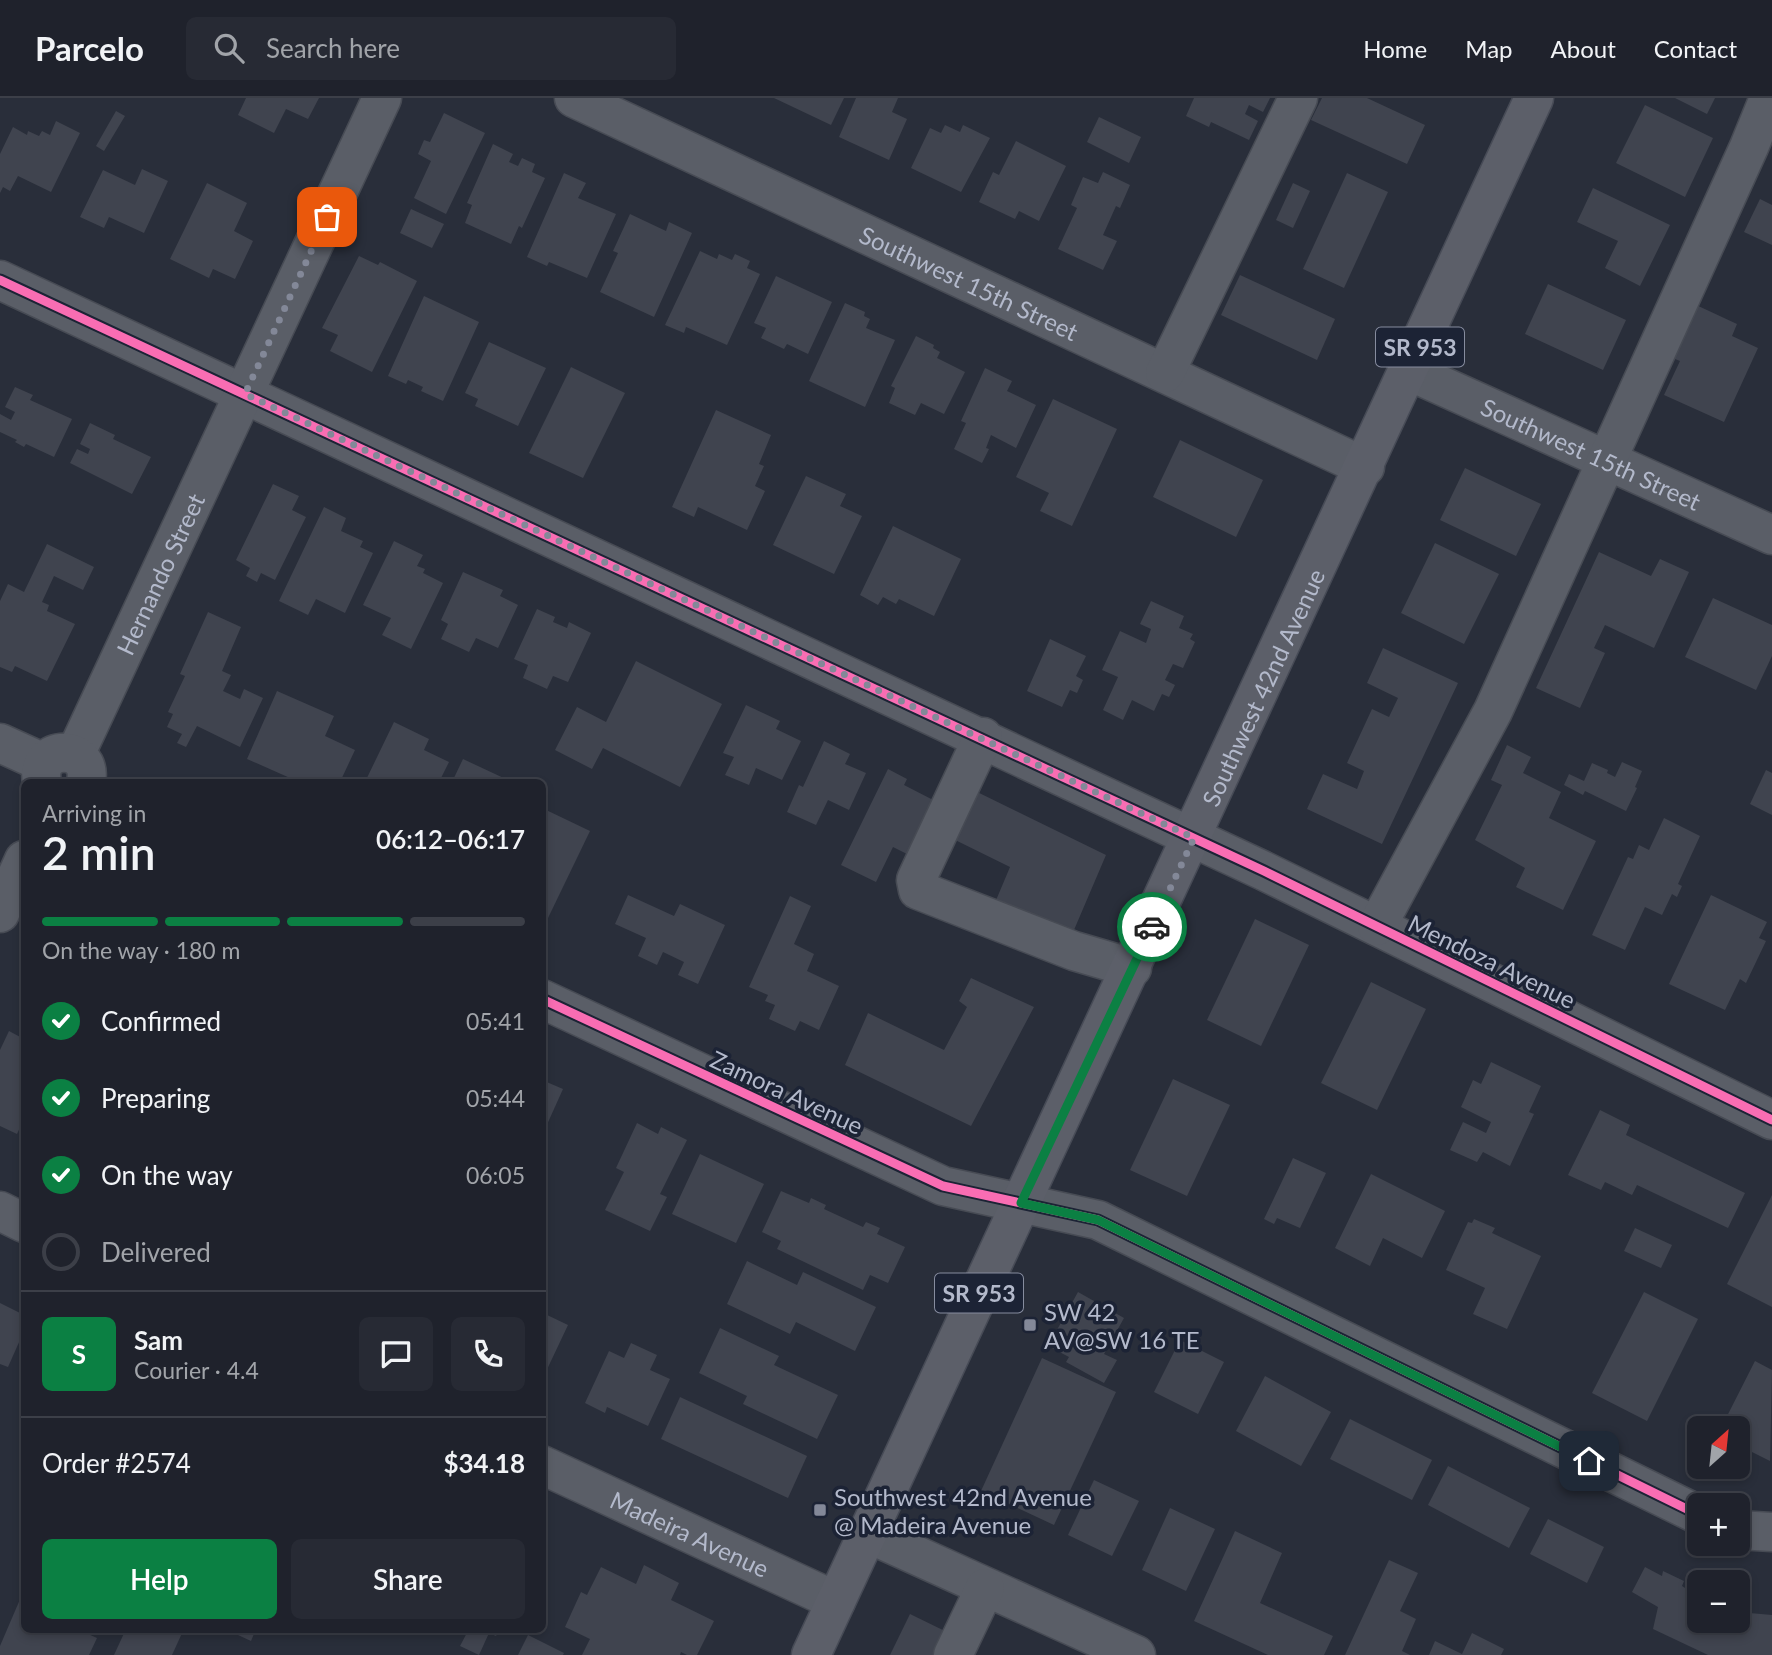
<!DOCTYPE html>
<meta charset="utf-8">
<style>
:root{--surface:#1f222c;--page:#272a34;--text:#f1f3f6;--muted:#a1a4a9;--line:#3c3f48;--accent:#0b8043}
body{margin:0;font-family:Lato,sans-serif;background:var(--page);color:var(--text);height:100vh;display:flex;flex-direction:column;font-size:26px;white-space:nowrap}
*{box-sizing:border-box;margin:0}
p{font-size:23px;color:var(--muted)}
.icon{flex:none;width:38px;height:38px;fill:none;stroke:currentColor;stroke-width:2;stroke-linecap:round;stroke-linejoin:round}
.map{position:relative;flex:1;overflow:hidden}
.sheet{position:absolute;left:21px;top:681px;width:525px;height:854px;display:flex;flex-direction:column;background:var(--surface);border-radius:10px;box-shadow:0 4px 10px #0003,0 0 0 2px var(--line)}
.sheet>*{flex:none}
.needle{width:46px;rotate:27deg}
.buttons{position:absolute;left:1687px;top:1318px;display:grid;gap:14px}
.buttons a{display:grid;place-items:center;width:63px;height:63px;border-radius:10px;background:var(--surface);box-shadow:0 4px 10px #0003,0 0 0 2px var(--line);font-size:35px}
.pin{position:absolute;display:grid;place-items:center;width:60px;height:60px;color:#fff;margin:-30px;border-radius:14px;box-shadow:0 4px 10px #0006}
.courier{position:absolute;display:grid;place-items:center;width:70px;height:70px;margin:-35px;border:5px solid #0b8043;border-radius:50%;background:#fff;color:#222;box-shadow:0 2px 9px #0007}
.headline em{font-style:normal;font-weight:600}
.headline div{display:flex;flex-direction:column-reverse}
.headline{display:flex;align-items:center;justify-content:space-between;height:119px;padding:0 21px}
h1{font-size:46px;font-weight:600;line-height:52px}
.bar{display:grid;grid-template-columns:repeat(4,1fr);gap:10px 7px;align-content:center;height:84px;padding:0 21px}
.bar i{height:9px;border-radius:5px;background:var(--line)}
.bar .current{background:var(--accent)}
.bar p{grid-column:span 4}
.line{display:flex;align-items:center;gap:18px;padding:0 21px;border-top:2px solid var(--line)}
.line div{flex:1}
.round{display:grid;place-items:center;flex:none;width:74px;height:74px;border-radius:10px;background:var(--page)}
ol{padding:0 21px;list-style:none}
li{display:flex;align-items:center;gap:21px;height:77px}
li p{margin-inline-start:auto}
li .icon{padding:7px;border-radius:50%;background:var(--accent);color:#fff;stroke-width:4}
li:last-child{color:var(--muted)}
li i{width:38px;height:38px;border:4px solid var(--line);border-radius:50%}
.action{display:flex;gap:14px;margin-top:auto;padding:14px 21px}
.action a{flex:1;height:80px;border-radius:10px;background:var(--accent);color:#fff;font-size:28px;font-weight:600;line-height:80px;text-align:center}
.action a+a{background:var(--page);color:var(--text)}
header{display:flex;align-items:center;gap:42px;box-sizing:border-box;height:98px;padding:0 35px;background:var(--surface);border-bottom:2px solid var(--line)}
header strong{font-size:33px}
nav{display:flex;gap:38px;margin-inline-start:auto;font-size:24px}
.search{width:490px;height:63px;background:var(--page);display:flex;align-items:center;gap:18px;box-sizing:border-box;padding:0 24px;border-radius:10px;color:var(--muted);font-size:26px}
.map>svg:first-child{display:block}
.building{fill:#40444f}
.lines{fill:none;stroke-linecap:round;stroke-linejoin:round}
.minor-casing{stroke:#474b54;stroke-width:41}
.major-casing{stroke:#474b56;stroke-width:41}
.minor{stroke:#5a5e67;stroke-width:38}
.major{stroke:#5c5f69;stroke-width:38}
.cycleway-casing{stroke:#1c2335;stroke-width:13}
.cycleway{stroke:#f96db3;stroke-width:9}
.done{stroke:#838898;stroke-width:7;stroke-dasharray:0 12.6}
.route{stroke:#0b8043;stroke-width:9}
.poi-dot{fill:#838898;stroke:#1c2335;stroke-width:2.5}
.labels{text-anchor:middle;dominant-baseline:central;stroke-width:7;stroke-linejoin:round;paint-order:stroke}
.shield{fill:#1c2335;stroke:#868c9e;stroke-width:2}
.shield-label{font-size:23px;font-weight:bold;fill:#b3b9cb}
.street-label{font-size:24px;fill:#b3b9cb;stroke:#1c2335}
.poi-label{font-size:24px;fill:#b3b9cb;stroke:#1c2335;text-anchor:start}
</style>
<header>
<strong>Parcelo</strong>
<div class="search"><svg class="icon" aria-label="search" viewBox="0 0 24 24"><circle cx="10" cy="10" r="6"/><path d="M15 15l6 6"/></svg>Search here</div>
<nav><a>Home</a><a>Map</a><a>About</a><a>Contact</a></nav>
</header>
<div class="map">
<svg width="1772" height="1557" viewBox="0 0 1772 1557">
<rect width="100%" height="100%" fill="#292e3a"/>
<!-- building -->
<g class="building">
<path d="M246,0h73l-11,21 -22,-10 -12,24 -36,-18z"/>
<path d="M774,0h70l-13,27z"/>
<path d="M856,0h42l-6,14 15,7 -18,41 -50,-23z"/>
<path d="M1194,0h76l-7,14 -14,-7 -4,9 13,7 -9,19 -38,-18 -2,5 -23,-11z"/>
<path d="M1322,0h45l58,27 -18,39 -96,-44z"/>
<path d="M1675,0h40l-8,16z"/>
<path d="M1645,7l68,33 -28,59 -69,-34z"/>
<path d="M116,13l9,5 -21,35 -8,-5z"/>
<path d="M444,15l41,20 -39,81 -32,-16 17,-37 -13,-7 6,-14 6,2z"/>
<path d="M1099,19l42,20 -12,26 -42,-21z"/>
<path d="M56,23l24,12 -29,59 -33,-16 -8,15 -7,-4 -3,6v-39l13,-27 14,8 1,-4 11,5 3,-5 8,4z"/>
<path d="M945,27l15,7 3,-7 27,13 -29,54 -50,-24 19,-40 11,5z"/>
<path d="M1016,43l50,25 -27,55 -20,-10 -4,8 -36,-17 14,-30 6,3z"/>
<path d="M493,46l20,10 -4,8 9,4 4,-8 13,6 -3,8 13,6 -23,50 -3,-2 -8,18 -46,-21 7,-18 -5,-2z"/>
<path d="M142,71l26,12 -24,52 -35,-16 -5,11 -24,-11 23,-47 32,15z"/>
<path d="M1103,74l27,13 -10,23 -4,-2 -13,29 14,6 -14,29 -45,-21 19,-41 -6,-3 12,-28 15,6z"/>
<path d="M564,75l22,10 -8,15 38,16 -29,64 -38,-16 -2,4 -20,-9z"/>
<path d="M1347,75l41,19 -44,96 -41,-19z"/>
<path d="M207,85l40,20 -13,28 19,10 -18,38 -22,-10 -4,9 -39,-19z"/>
<path d="M1293,85l17,8 -17,37 -17,-8z"/>
<path d="M1593,90l77,37 -30,61 -35,-18 13,-27 -41,-19z"/>
<path d="M1760,101l12,6v40l-28,-13z"/>
<path d="M411,111l33,15 -12,24 -32,-15z"/>
<path d="M630,116l36,17 3,-9 23,11 -38,84 -54,-25 18,-39 -5,-2z"/>
<path d="M700,153l17,8 2,-5 13,6 3,-6 15,7 -3,7 13,6 -33,71 -41,-18 -2,6 -19,-8z"/>
<path d="M359,158l19,9 2,-3 37,19 -45,91 -42,-21 8,-16 -16,-7z"/>
<path d="M1240,177l95,44 -18,41 -96,-45z"/>
<path d="M776,178l56,26 -24,52 -21,-10 -3,5 -23,-11 5,-10 -12,-5z"/>
<path d="M1548,186l78,36 -23,50 -78,-36z"/>
<path d="M424,198l55,26 -36,79 -22,-10 2,-4 -15,-7 -2,4 -18,-8z"/>
<path d="M845,205l20,9 -1,4 6,3 -4,9 29,12 -30,67 -56,-26z"/>
<path d="M1694,206l43,20 -5,12 26,12 -34,74 -60,-27 16,-34 -10,-4z"/>
<path d="M916,238l18,9 -1,3 7,4 -3,6 28,14 -21,42 -23,-11 -6,12 -26,-12 6,-15 -4,-2z"/>
<path d="M489,244l57,26 -28,58 -43,-20 3,-7 -13,-6z"/>
<path d="M571,269l54,26 -42,85 -54,-25z"/>
<path d="M985,270l27,13 -5,10 29,14 -20,43 -25,-13 -5,13 3,1 -7,14 -28,-14 12,-26 -5,-2z"/>
<path d="M15,289l18,8 -3,5 42,19 -18,38 -28,-13 -2,3 -9,-5 2,-2 -17,-8v-18l11,6 4,-8 -10,-5z"/>
<path d="M1053,301l64,30 -45,97 -32,-15 9,-18 -33,-16z"/>
<path d="M716,312l55,25 -12,29 5,2 -9,20 10,5 -18,39 -49,-23 -4,10 -22,-10z"/>
<path d="M90,325l25,12 -2,4 38,18 -19,37 -62,-31 7,-14 11,5 2,-5 -10,-5z"/>
<path d="M1180,342l83,40 -27,57 -83,-40z"/>
<path d="M1465,370l76,36 -25,52 -76,-36z"/>
<path d="M806,378l40,18 -6,12 22,10 -28,58 -61,-29z"/>
<path d="M273,386l26,12 -7,14 14,7 -31,63 -14,-7 -4,9 -11,-6 4,-8 -14,-8z"/>
<path d="M324,409l22,11 -5,13 22,10 -3,6 13,6 -28,60 -29,-14 -8,16 -29,-14z"/>
<path d="M893,428l68,33 -27,57 -35,-17 -3,5 -13,-7 -5,8 -18,-10z"/>
<path d="M394,443l29,14 -6,11 8,3 -2,4 20,10 -32,66 -29,-14 9,-17 -28,-13z"/>
<path d="M1435,445l64,31 -35,70 -63,-31z"/>
<path d="M47,446l47,23 -11,23 -29,-14 -12,26 7,3 -2,6 28,13 -28,57 -32,-15 -3,6 -12,-5v-66l8,-17 16,8z"/>
<path d="M1599,454l52,24 9,-17 29,13 -35,76 -49,-23 -11,23 11,5 -25,55 -44,-20z"/>
<path d="M463,474l40,18 -3,6 18,9 -20,43 -22,-10 -7,14 -28,-13 7,-15 -7,-4z"/>
<path d="M1713,500l59,27v31l-16,34 -71,-33z"/>
<path d="M1151,503l33,15 -5,12 14,6 -3,5 5,3 -12,26 -10,-4 -8,16 10,5 -6,12 -7,-3 -8,17 -22,-11 -9,20 -20,-10 15,-33 -16,-7 18,-39 26,12 5,-14 -11,-5z"/>
<path d="M537,511l18,8 -2,5 14,6 2,-6 22,11 -23,49 -15,-6 -6,13 -24,-11 5,-13 -14,-6z"/>
<path d="M208,514l33,15 -19,44 9,4 -8,16 17,8 4,-10 19,9 -23,49 -43,-21 -11,21 -9,-4 5,-9 -15,-7 6,-13 -5,-2 17,-36 -5,-2z"/>
<path d="M1050,541l36,17 -10,20 7,4 -6,13 -7,-3 -8,17 -35,-16z"/>
<path d="M1383,550l75,35 -76,161 -75,-35 16,-35 34,15 7,-18 -17,-8 25,-54 17,8 9,-19 -31,-15z"/>
<path d="M636,563l86,43 -42,83 -77,-39 -11,21 -37,-19 22,-43 29,15z"/>
<path d="M277,593l57,25 -9,20 30,14 -15,32h-27l-11,-4 -3,4 -52,-23z"/>
<path d="M746,607l34,16 -4,8 25,12 -19,39 -26,-12 -7,17 -24,-10 9,-18 -11,-4z"/>
<path d="M394,624l35,17 -5,11 25,12 -10,20h-74z"/>
<path d="M824,643l26,13 -5,10 21,9 -17,37 -21,-10 -12,25 -29,-13 12,-27 4,2z"/>
<path d="M1507,647l24,12 -8,16 38,19 -12,26 47,23 -33,69 -47,-23 9,-19 -50,-28 27,-55 -11,-5z"/>
<path d="M463,661l49,23h-60z"/>
<path d="M1622,664l20,9 -7,16 2,1 -11,23 -41,-20 -2,4 -19,-10 5,-11 15,7 8,-18 16,7 -1,3 8,4z"/>
<path d="M888,671l19,10 -3,6 35,18 -26,54 -20,-10 -17,35 -35,-17z"/>
<path d="M1766,672l6,3v42l-22,-11z"/>
<path d="M967,689l139,68 -35,82 -77,-32 16,-38 -65,-32z"/>
<path d="M542,710l48,23 -42,87 -6,-2z"/>
<path d="M1664,720l36,18 -22,48 4,2 -5,11 -5,-3 -10,21 -17,-8 -20,43 -33,-15 36,-78 5,2 6,-14 10,5z"/>
<path d="M628,797l46,21 6,-12 45,21 -27,59 -20,-9 6,-13 -21,-10 -6,13 -19,-9 8,-18 -31,-14z"/>
<path d="M1711,797l56,27 -8,16 7,3 -20,42 -6,-4 -15,31 -56,-26z"/>
<path d="M790,798l21,10 -17,38 20,10 -7,17 32,15 -20,44 -19,-9 -5,10 -26,-12 6,-14 -10,-4 3,-6 -19,-8z"/>
<path d="M1255,821l54,26 -48,101 -54,-26z"/>
<path d="M971,880l63,29 -63,119 -126,-61 23,-52 76,37 23,-43 -8,-6z"/>
<path d="M1371,884l55,27 -49,101 -56,-27z"/>
<path d="M9,933l15,8v80l-7,15 -17,-8v-76z"/>
<path d="M1491,964l50,24 -12,26 5,2 -24,52 -27,-14 -6,10 -27,-12 13,-28 23,11 5,-11 -30,-15 12,-27 8,4z"/>
<path d="M1173,981l57,26 -43,91 -57,-26z"/>
<path d="M542,982l21,9 -18,40 -3,-1z"/>
<path d="M1600,1012l30,15 -4,10 119,58 -17,35 -91,-43 -5,10 -27,-13 -4,8 -33,-15z"/>
<path d="M637,1025l21,11 3,-7 26,13 -27,54 7,3 -17,34 -45,-21 19,-38 -8,-4z"/>
<path d="M700,1056l64,30 -28,59 -64,-29z"/>
<path d="M1293,1060l33,15 -26,55 -23,-10 -3,6 -10,-5z"/>
<path d="M1371,1076l74,37 -23,47 -39,-20 -13,28 -35,-18z"/>
<path d="M781,1093l28,12 2,-5 15,7 -2,4 39,18 3,-5 14,6 -3,6 28,13 -17,36 -18,-8 -7,15 -86,-41 4,-8 -19,-9z"/>
<path d="M1772,1097v112l-45,-23z"/>
<path d="M1474,1121l21,9 -3,5 49,23 -34,73 -34,-15 12,-26 -39,-18 22,-48 4,1z"/>
<path d="M1635,1130l37,17 -11,23 -37,-17z"/>
<path d="M747,1163l50,24 6,-13 73,35 -21,44 -59,-29 -6,12 -63,-30z"/>
<path d="M1078,1194l46,26 -20,36 13,6 -13,23 -38,-21 3,-5 -21,-11z"/>
<path d="M1644,1194l54,27 -51,102 -55,-28z"/>
<path d="M0,1205l24,12v16l-16,36 -8,-3z"/>
<path d="M542,1208l6,3 -3,5 23,11 -26,55z"/>
<path d="M720,1230l59,28 -5,9 64,30 -21,44 -74,-35 4,-8 -48,-23z"/>
<path d="M1180,1242l44,22 -26,52 -44,-22z"/>
<path d="M631,1245l26,12 -7,15 20,9 -22,47 -41,-19 -2,6 -20,-10 24,-52 15,7z"/>
<path d="M1042,1260l74,34 -62,133 -73,-34z"/>
<path d="M1755,1263l17,9 -2,91 -32,-16v-17h-17z"/>
<path d="M1265,1278l66,36 -30,54 -65,-35z"/>
<path d="M680,1299l127,59 -19,42 -127,-59z"/>
<path d="M1350,1321l82,41 -20,40 -82,-41z"/>
<path d="M1448,1368l82,42 -21,40 -81,-43z"/>
<path d="M1094,1382l45,21 -27,55 -44,-21z"/>
<path d="M1170,1410l45,21 -29,62 -44,-21z"/>
<path d="M1548,1421l56,28 -17,36 -57,-29z"/>
<path d="M1235,1433l47,22 -22,50 73,33 -9,19h-56l-74,-34z"/>
<path d="M1389,1462l29,13 -18,38 16,8 -14,32 8,4h-65z"/>
<path d="M644,1467l35,18 -8,17 43,21 -17,34h-10l-6,-3 -1,3h-98l8,-16 -25,-12 16,-35 6,3 14,-28 35,17z"/>
<path d="M1645,1469l17,9 1,-5 21,10 -2,5 17,11v23h39v-8l34,3v40h-64l-55,-26 5,-22 -26,-15z"/>
<path d="M24,1492v39h53l20,9 -8,17h-89v-9z"/>
<path d="M910,1516l41,20 -10,21h-51z"/>
<path d="M126,1531h54l3,2 -11,24h-58z"/>
<path d="M225,1531h31l-5,12z"/>
<path d="M469,1531h31l-4,7 -7,-3 -10,22 -19,-9z"/>
<path d="M1472,1535l32,16 -3,6h-72l6,-14 27,13z"/>
<path d="M528,1537l36,18 -1,2h-45z"/>
</g>
<g class="lines">
<defs>
<g id="minor">
<path id="s1" d="M574,0l791,369"/>
<path d="M0,182l1264,591 508,249"/>
<path id="s2" d="M1409,273l363,164"/>
<path d="M1165,275l133,-275"/>
<path d="M983,639l-67,143 2,10 156,61 58,17"/>
<path d="M0,645l44,20"/>
<path id="s3" d="M75,657l307,-657"/>
<path d="M42,684c-8,-39 52,-39 44,0"/>
<path d="M0,815l24,-53"/>
<path d="M1377,828l116,-215 256,-564 20,-49"/>
<path d="M542,901l401,187 155,34 601,295"/>
<path d="M0,1113l24,12"/>
<path id="s4" d="M542,1367l294,136"/>
<path d="M1738,1432l34,2"/>
<path d="M867,1435l269,122"/>
<path d="M953,1557l32,-67"/>
</g>
<g id="major">
<path id="s5" d="M811,1557c242,-518 485,-1036 723,-1557"/>
</g>
</defs>
<!-- minor casing -->
<use href="#minor" class="minor-casing"/>
<!-- major casing -->
<use href="#major" class="major-casing"/>
<!-- minor -->
<use href="#minor" class="minor"/>
<!-- major -->
<use href="#major" class="major"/>
<defs>
<g id="cycleway">
<path d="M0,182l1264,591 508,249"/>
<path d="M542,901l401,187 155,34 601,295"/>
</g>
</defs>
<!-- cycleway casing -->
<use href="#cycleway" class="cycleway-casing"/>
<!-- cycleway -->
<use href="#cycleway" class="cycleway"/>
</g>
<g class="lines">
<!-- done -->
<path class="done" d="M327,119l-82,177 949,444 -42,89"/>
<!-- route -->
<path class="route" d="M1152,829l-131,276 77,17 491,241"/>
</g>
<!-- markers -->
<g class="poi-dot">
<rect x="1023" y="1220" width="14" height="14" rx="3.5"/>
<rect x="813" y="1405" width="14" height="14" rx="3.5"/>
</g>
<g class="labels">
<!-- shield labels -->
<g class="shield">
<rect x="1376" y="229.5" width="88" height="39" rx="5"/>
<rect x="935" y="1175.5" width="88" height="39" rx="5"/>
</g>
<g class="shield-label">
<text x="1420" y="249">SR 953</text>
<text x="979" y="1195">SR 953</text>
</g>
<!-- street labels -->
<g class="street-label">
<text stroke="none"><textPath href="#s1" startOffset="436">Southwest 15th Street</textPath></text>
<text stroke="none"><textPath href="#s2" startOffset="200">Southwest 15th Street</textPath></text>
<text stroke="none"><textPath href="#s3" startOffset="200">Hernando Street</textPath></text>
<text stroke="none"><textPath href="#s5" startOffset="1068">Southwest 42nd Avenue</textPath></text>
<text transform="translate(1492 863) rotate(26)">Mendoza Avenue</text>
<text transform="translate(787 994) rotate(25)">Zamora Avenue</text>
<text stroke="none"><textPath href="#s4" startOffset="163">Madeira Avenue</textPath></text>
</g>
<!-- poi labels -->
<g class="poi-label">
<text x="1044" y="1213">SW 42<tspan x="1044" dy="28">AV@SW 16 TE</tspan></text>
<text x="834" y="1398">Southwest 42nd Avenue<tspan x="834" dy="28">@ Madeira Avenue</tspan></text>
</g>
</g>
</svg>
<div class="buttons">
<a><svg class="needle" viewBox="-14 -14 28 28"><path d="M0-13l5 13h-10z" fill="#e53935"/><path d="M0 13l5-13h-10z" fill="#a1a4a9"/></svg></a>
<a>+</a>
<a>−</a>
</div>
<div class="pin" style="left:327px;top:119px;background:#ea580c"><svg class="icon" aria-label="bag" viewBox="0 0 24 24"><path d="M5 8h14l-1 12H6zM9 8a3 3 0 0 1 6 0"/></svg></div>
<div class="pin" style="left:1589px;top:1363px;background:#1f2937"><svg class="icon" aria-label="home" viewBox="0 0 24 24"><path d="M3 11l9-7 9 7M6 9v11h12V9"/></svg></div>
<div class="courier" style="left:1152px;top:829px"><svg class="icon" aria-label="car" viewBox="0 0 24 24"><path d="M5 17H2v-5l4-1 3-4h7l3 4 3 1v5h-3M9 17h6M6 11h13"/><circle cx="7" cy="17" r="2"/><circle cx="17" cy="17" r="2"/></svg></div>
<section class="sheet">
<div class="headline"><div><h1>2 min</h1><p>Arriving in</p></div><em>06:12–06:17</em></div>
<div class="bar"><i class="current"></i><i class="current"></i><i class="current"></i><i></i><p>On the way · 180 m</p></div>
<ol>
<li><svg class="icon" aria-label="check" viewBox="0 0 24 24"><path d="M5 12l5 5 9-10"/></svg>Confirmed<p>05:41</p></li>
<li><svg class="icon" aria-label="check" viewBox="0 0 24 24"><path d="M5 12l5 5 9-10"/></svg>Preparing<p>05:44</p></li>
<li><svg class="icon" aria-label="check" viewBox="0 0 24 24"><path d="M5 12l5 5 9-10"/></svg>On the way<p>06:05</p></li>
<li><i></i>Delivered</li>
</ol>
<div class="line" style="height:126px"><b class="round" style="background:var(--accent);color:#fff">S</b><div><b>Sam</b><p>Courier · 4.4</p></div><a class="round"><svg class="icon" aria-label="chat" viewBox="0 0 24 24"><path d="M4 5h16v11H9l-5 4z"/></svg></a><a class="round"><svg class="icon" aria-label="phone" viewBox="0 0 24 24"><path d="M5 4h4l2 5-3 2q2 4 5 5l2-3 5 2v4C11 20 4 13 5 4z"/></svg></a></div>
<div class="line" style="height:91px"><div>Order #2574</div><b>$34.18</b></div>
<div class="action"><a>Help</a><a>Share</a></div>
</section>
</div>
